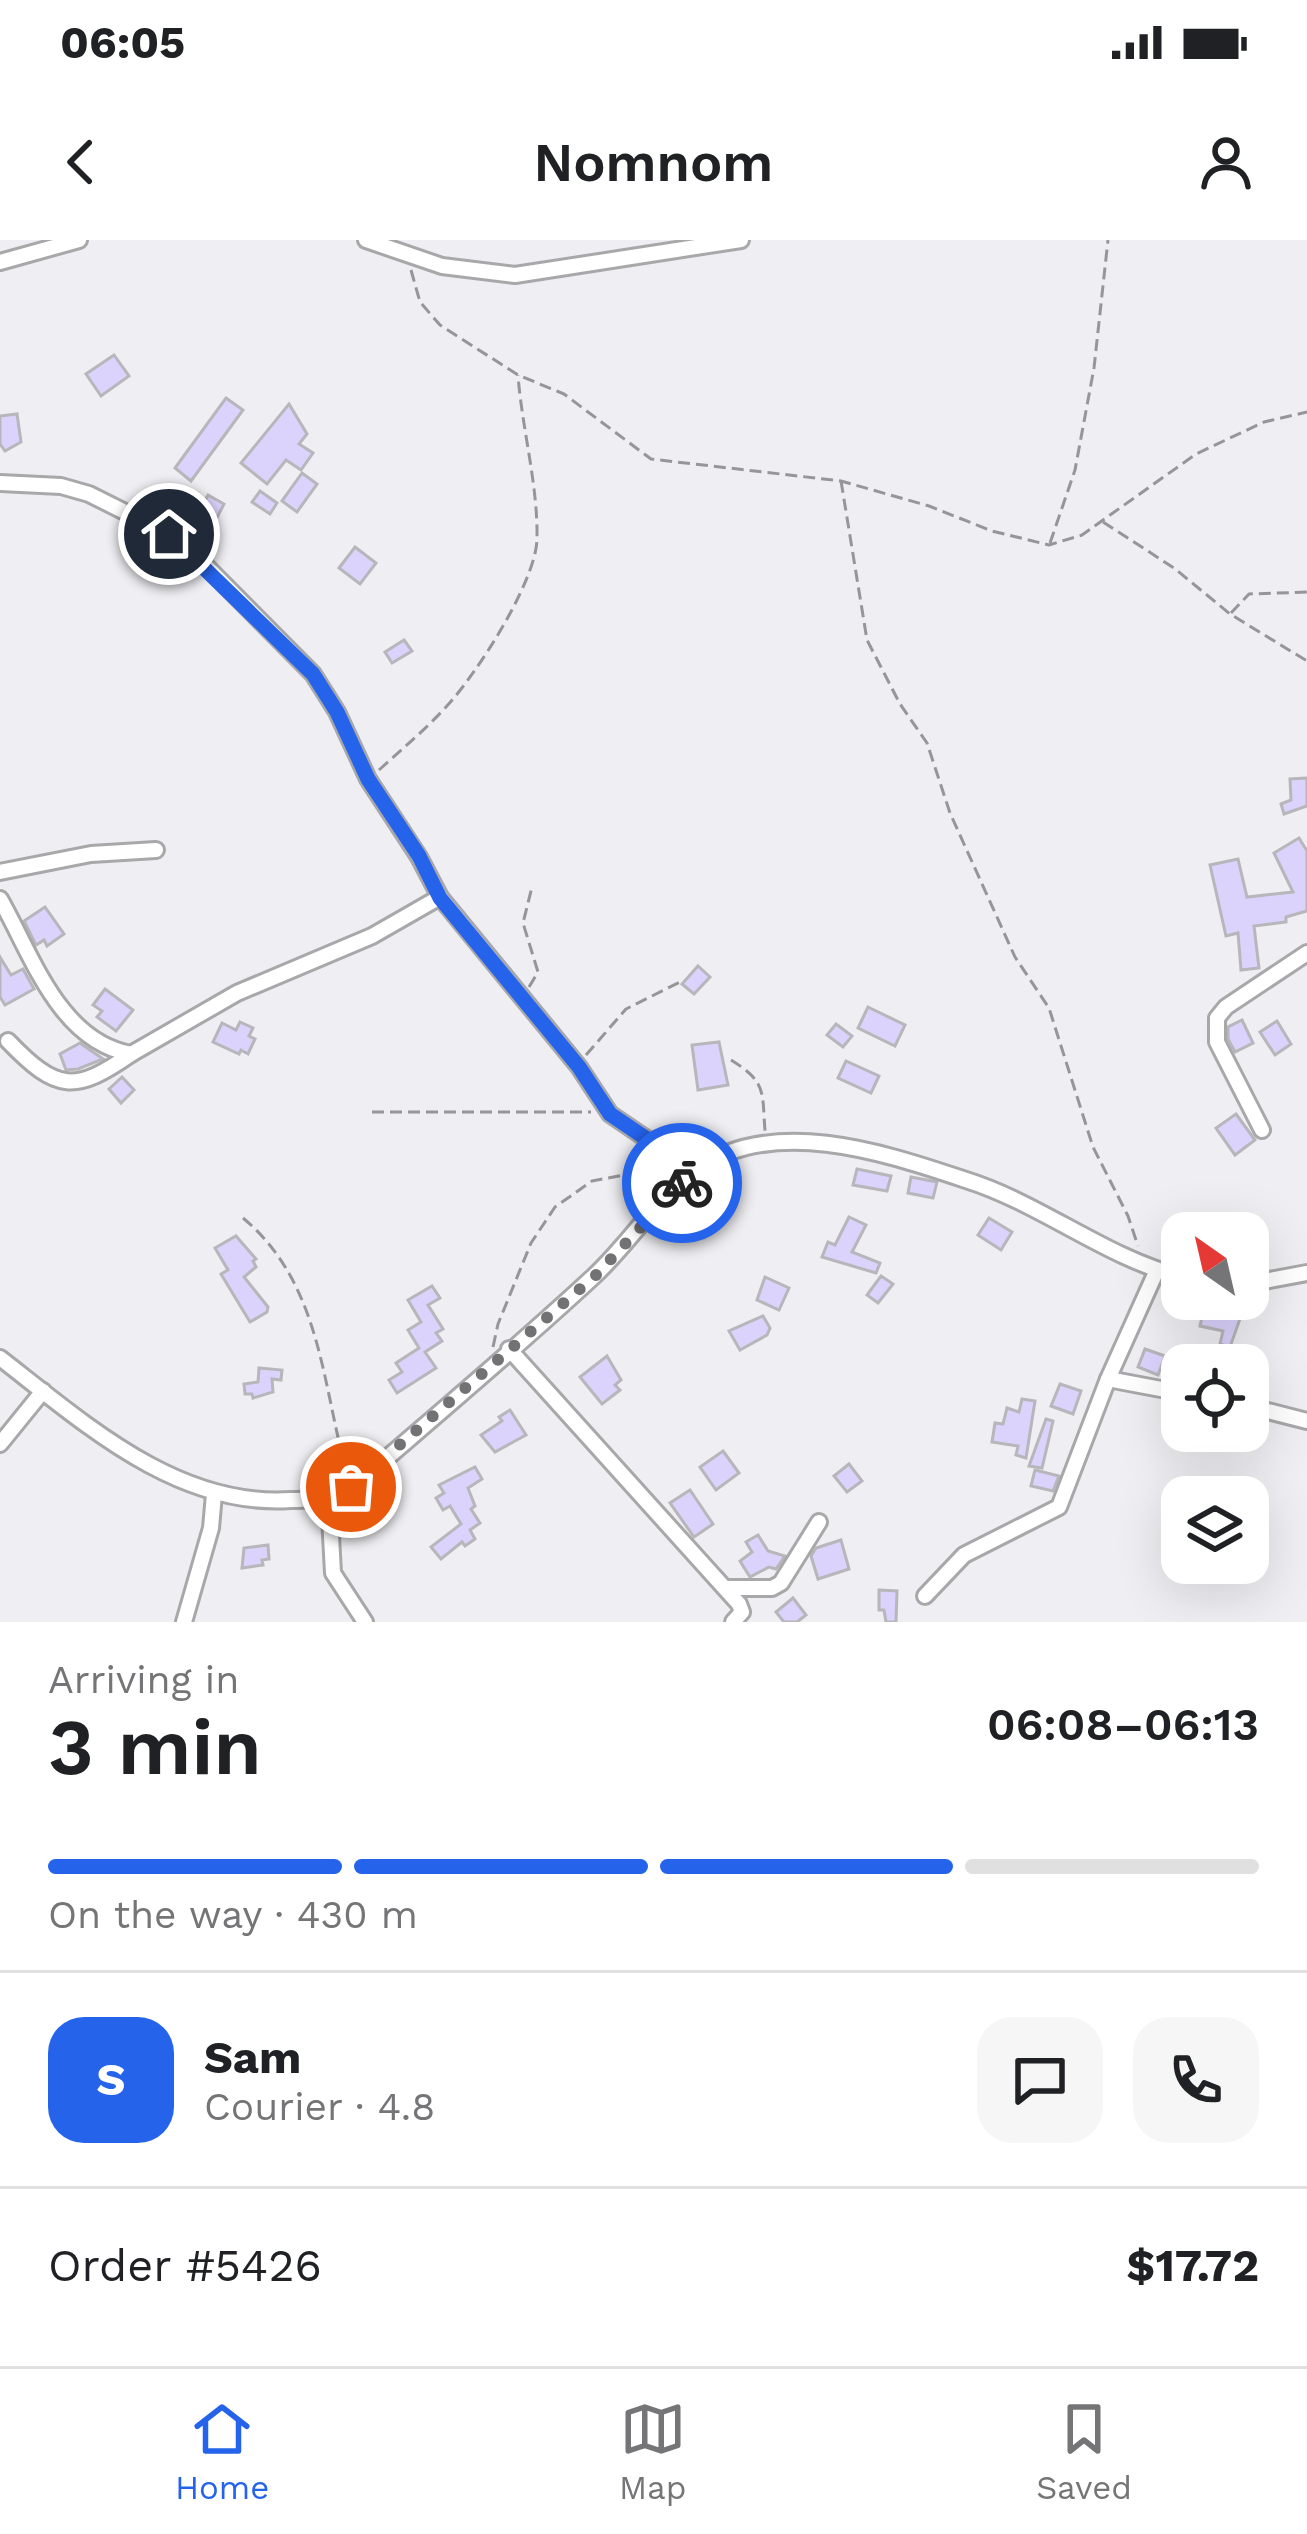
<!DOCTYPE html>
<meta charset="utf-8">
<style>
:root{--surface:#fff;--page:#f6f6f6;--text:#202124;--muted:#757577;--line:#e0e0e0;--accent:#2563eb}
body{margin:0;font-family:"Work Sans",sans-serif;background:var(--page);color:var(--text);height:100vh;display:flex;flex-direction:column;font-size:45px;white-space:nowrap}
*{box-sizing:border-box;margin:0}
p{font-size:39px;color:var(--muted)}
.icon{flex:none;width:66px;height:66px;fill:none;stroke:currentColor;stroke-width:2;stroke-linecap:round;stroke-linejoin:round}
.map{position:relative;height:1382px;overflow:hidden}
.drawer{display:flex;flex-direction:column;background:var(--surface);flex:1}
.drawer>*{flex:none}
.needle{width:78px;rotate:326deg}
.fabs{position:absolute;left:1161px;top:972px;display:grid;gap:24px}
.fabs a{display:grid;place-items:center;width:108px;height:108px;border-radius:24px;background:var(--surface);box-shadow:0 12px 48px #0002;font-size:60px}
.pin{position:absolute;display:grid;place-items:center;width:102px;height:102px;color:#fff;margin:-51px;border:6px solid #fff;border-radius:50%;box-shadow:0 3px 12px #0007}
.courier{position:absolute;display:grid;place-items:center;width:120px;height:120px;margin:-60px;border:9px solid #2563eb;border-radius:50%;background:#fff;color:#222;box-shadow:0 3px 15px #0007}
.head em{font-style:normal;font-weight:600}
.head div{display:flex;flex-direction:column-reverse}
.head{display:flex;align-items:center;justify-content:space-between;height:204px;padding:0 48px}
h1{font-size:78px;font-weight:600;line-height:90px}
.bar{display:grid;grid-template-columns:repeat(4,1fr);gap:18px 12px;align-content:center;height:144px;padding:0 48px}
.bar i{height:15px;border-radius:9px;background:var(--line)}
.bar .on{background:var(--accent)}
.bar p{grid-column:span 4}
.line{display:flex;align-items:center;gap:30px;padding:0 48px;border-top:3px solid var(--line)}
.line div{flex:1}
.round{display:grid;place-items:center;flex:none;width:126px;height:126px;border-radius:36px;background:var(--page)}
.status{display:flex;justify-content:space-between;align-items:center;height:84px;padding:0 60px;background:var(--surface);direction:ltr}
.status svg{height:33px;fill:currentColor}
header{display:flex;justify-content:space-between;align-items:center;height:156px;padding:0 48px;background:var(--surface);font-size:54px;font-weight:600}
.menu{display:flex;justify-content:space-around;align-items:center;height:168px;border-top:3px solid var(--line);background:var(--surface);font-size:33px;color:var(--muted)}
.menu a{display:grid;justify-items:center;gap:6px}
.menu .on{color:var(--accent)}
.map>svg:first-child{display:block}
.building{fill:#dcd3fd;stroke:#b7b6ba;stroke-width:3}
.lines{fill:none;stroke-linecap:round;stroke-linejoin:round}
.street-casing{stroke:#a8a8ab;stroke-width:20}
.path{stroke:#969598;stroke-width:3;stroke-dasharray:12 6;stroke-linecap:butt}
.street{stroke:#fff;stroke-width:14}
.done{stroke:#727274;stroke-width:12;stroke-dasharray:0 21.6}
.route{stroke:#2563eb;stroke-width:15}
</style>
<div class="status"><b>06:05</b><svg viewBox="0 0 49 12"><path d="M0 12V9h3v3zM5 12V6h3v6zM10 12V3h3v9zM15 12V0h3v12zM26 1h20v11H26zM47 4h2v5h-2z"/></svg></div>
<header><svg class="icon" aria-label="back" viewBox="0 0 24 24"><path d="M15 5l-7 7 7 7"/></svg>Nomnom<svg class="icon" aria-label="person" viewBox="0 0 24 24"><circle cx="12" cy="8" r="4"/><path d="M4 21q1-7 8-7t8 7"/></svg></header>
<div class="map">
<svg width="1307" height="1382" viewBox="0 0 1307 1382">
<rect width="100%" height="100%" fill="#efeef2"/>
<!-- building -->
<g class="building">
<path d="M114,115l15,21 -28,20 -15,-22z"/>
<path d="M226,158l17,12 -52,71 -16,-13z"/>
<path d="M289,164l18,30 -8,10 14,9 -12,17 -15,-10 -19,24 -26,-21z"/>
<path d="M17,174l4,28 -16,9 -5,-7v-28z"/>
<path d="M302,233l15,11 -20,28 -15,-11z"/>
<path d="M260,251l17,12 -7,11 -18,-12z"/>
<path d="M208,255l16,9 -14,27 -16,-9 -4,8 -23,-13 7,-10 20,14z"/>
<path d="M164,305l18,15 -6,16 -21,-10 -1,-5z"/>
<path d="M355,307l21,16 -16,21 -21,-16z"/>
<path d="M404,400l8,11 -20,12 -7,-11z"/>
<path d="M1307,538v28l-23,8 -3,-10 10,-4 -1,-21z"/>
<path d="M1299,598l8,13v60l-21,6v5l-32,4 5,42 -18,2 -3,-37 -12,3 -16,-71 28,-6 9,38 46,-5 -19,-39z"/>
<path d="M45,667l19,27 -17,12 -3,-6 -8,5 -12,-24z"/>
<path d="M0,717l11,18 12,-6 11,20 -29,16 -5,-8z"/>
<path d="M698,726l12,11 -16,17 -12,-10z"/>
<path d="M105,749l28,21 -17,21 -19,-14 5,-6 -9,-6z"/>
<path d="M868,767l37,18 -10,21 -37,-18z"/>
<path d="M1242,780l11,23 -18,9 -7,-13v-12z"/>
<path d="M1277,781l14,23 -16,11 -15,-23z"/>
<path d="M240,782l13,6 -4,8 6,3 -7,15 -7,-4 -2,4 -26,-12 9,-19 14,7z"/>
<path d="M836,784l16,12 -9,11 -16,-12z"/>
<path d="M719,802l9,43 -30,5 -6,-45z"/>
<path d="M80,803l23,16 -25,10 -12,1 -6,-16z"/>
<path d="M846,821l33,15 -8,17 -33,-15z"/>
<path d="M122,837l12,13 -13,13 -12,-14z"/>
<path d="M1236,874l19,26 -20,15 -19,-27z"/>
<path d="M857,929l34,7 -4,15 -34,-6z"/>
<path d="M911,937l26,5 -4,16 -25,-5z"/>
<path d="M849,977l17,8 -14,27 28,11 -4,10 -54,-16 6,-15 7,3z"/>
<path d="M989,978l23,14 -11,18 -23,-15z"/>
<path d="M236,996l20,23 -3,2 3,6 -12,10 24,30 -1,5 -17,10 -29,-48 7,-4 -13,-22z"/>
<path d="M881,1036l12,8 -15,19 -11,-8z"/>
<path d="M765,1037l24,11 -10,22 -22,-10z"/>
<path d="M432,1046l8,12 -12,7 15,24 -7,4 6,8 -17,11 11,16 -39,25 -8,-13 13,-8 -6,-9 23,-15 -11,-18 13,-8 -13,-22z"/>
<path d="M1206,1059h23l-3,10 16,4 -12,34 -10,-3 3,-13 -23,-5z"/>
<path d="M763,1076l7,12 -3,7 -27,15 -11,-19z"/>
<path d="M1145,1109l20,7 -7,19 -20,-8z"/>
<path d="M607,1116l14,24 -6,5 5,5 -18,14 -22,-27z"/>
<path d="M259,1128l23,2 -1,10 -9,-1 1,13 -20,6 -1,-4h-7l-1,-10 14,-2z"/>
<path d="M1060,1144l21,7 -8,23 -22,-8z"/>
<path d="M1022,1159l13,2 -9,57 -10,-3 2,-9 -26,-4 3,-19 8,1 4,-16 12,4z"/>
<path d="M510,1170l16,25 -31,17 -14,-17 21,-14 -3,-4z"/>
<path d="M1046,1179l7,2 -11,47 -13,-2z"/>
<path d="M723,1211l16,22 -23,17 -16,-23z"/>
<path d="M849,1224l13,17 -15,11 -13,-16z"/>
<path d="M475,1227l7,12 -14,9 7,18 -4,3 9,14 -10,7 5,9 -10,7 -3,-4 -21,17 -10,-12 30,-23 -11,-18 -7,4 -7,-12 8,-5 -5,-8z"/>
<path d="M1035,1230l24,6 -6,15 -22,-5z"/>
<path d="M690,1250l23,34 -19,13 -24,-34z"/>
<path d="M758,1295l10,16 17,5 -9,13 -7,-2 -19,10 -10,-16 12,-9 -6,-10z"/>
<path d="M841,1300l8,29 -31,10 -7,-23 5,-8z"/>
<path d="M268,1305l1,14 -7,1 1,5 -21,3 2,-20z"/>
<path d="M879,1350l18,1 -1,31h-10l-2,-12h-5z"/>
<path d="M793,1358l13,17 -9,7h-13l-8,-10z"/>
</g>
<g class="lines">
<defs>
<g id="street">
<path d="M366,0l76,26 73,9 226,-35"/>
<path d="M0,22l79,-22"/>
<path d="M0,243l61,3 28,8 80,40 34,29 110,111 24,38 31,67 51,78 21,40 139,170 31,47 84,57"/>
<path d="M0,632l91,-18 65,-4"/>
<path d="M0,659c32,56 59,142 131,155l106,-61 135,-57 68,-39"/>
<path d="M8,801c49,51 67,52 123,13"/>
<path d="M1262,890l-45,-88v-24l9,-11 81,-54"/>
<path d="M1248,1044l59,-11"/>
<path d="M509,1109l230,255 3,8 -9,10"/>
<path d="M0,1118c84,65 177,150 291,142 14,-1 32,1 45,-5 17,-7 31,-20 45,-32 71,-61 143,-122 212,-186 36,-33 62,-77 101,-106 78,-57 191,-18 272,9 76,24 140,78 216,97"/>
<path d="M1108,1139l74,14"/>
<path d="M1248,1166l59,15"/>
<path d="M0,1204l43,-53"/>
<path d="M329,1258l4,75 32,49"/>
<path d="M725,1348h47l9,-5 38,-61"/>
<path d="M925,1356l39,-41 95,-48 49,-128 49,-109"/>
<path d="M184,1382l27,-94 3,-34"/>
</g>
</defs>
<!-- street casing -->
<use href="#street" class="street-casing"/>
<!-- path -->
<g class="path">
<path d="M411,30l9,32 20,23 78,50 46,19 87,65 190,22 88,25 63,25 57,14 33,-10 114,-81 68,-32 43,-10"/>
<path d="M841,241l26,159 33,64 27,39 23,70 65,144 34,51 44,139 35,69 10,30"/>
<path d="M1103,282l71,46 56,46 77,47"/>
<path d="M1050,303l25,-73 19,-102 14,-128"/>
<path d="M1231,373l18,-19 58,-2"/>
<path d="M379,530c23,-21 46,-40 67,-63 30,-32 90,-125 91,-168 1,-55 -15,-110 -19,-164"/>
<path d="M529,747l9,-15 -15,-49 9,-36"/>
<path d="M586,815l40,-46 56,-28"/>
<path d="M731,820c36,22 31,32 34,71"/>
<path d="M372,872h219"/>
<path d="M243,978c78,65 79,166 104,256"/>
<path d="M493,1107l5,-23 33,-81 24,-36 37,-26 76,-14"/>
</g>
<!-- street -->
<use href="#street" class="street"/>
</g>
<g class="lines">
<!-- done -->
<path class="done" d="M351,1247l245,-212 86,-92"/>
<!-- route -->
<path class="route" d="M169,294l144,140 24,38 31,67 51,77 21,42 139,169 31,47 84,57 -12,12"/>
</g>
</svg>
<div class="fabs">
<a><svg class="needle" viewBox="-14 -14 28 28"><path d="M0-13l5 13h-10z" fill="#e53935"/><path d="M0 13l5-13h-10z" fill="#757577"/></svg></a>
<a><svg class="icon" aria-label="locate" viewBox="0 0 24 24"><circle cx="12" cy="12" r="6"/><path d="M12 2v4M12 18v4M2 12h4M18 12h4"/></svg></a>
<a><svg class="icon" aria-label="layers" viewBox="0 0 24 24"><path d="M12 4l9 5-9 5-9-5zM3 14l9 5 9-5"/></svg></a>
</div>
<div class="pin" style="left:351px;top:1247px;background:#ea580c"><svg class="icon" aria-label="bag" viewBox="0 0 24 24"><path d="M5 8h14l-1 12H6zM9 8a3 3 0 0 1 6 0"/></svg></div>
<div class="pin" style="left:169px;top:294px;background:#1f2937"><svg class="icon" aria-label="home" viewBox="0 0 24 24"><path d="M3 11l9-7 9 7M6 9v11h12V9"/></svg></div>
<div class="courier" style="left:682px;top:943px"><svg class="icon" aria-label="bike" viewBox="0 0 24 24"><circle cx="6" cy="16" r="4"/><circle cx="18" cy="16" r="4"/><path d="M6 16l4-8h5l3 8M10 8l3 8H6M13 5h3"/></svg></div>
</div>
<section class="drawer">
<div class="head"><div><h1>3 min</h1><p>Arriving in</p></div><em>06:08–06:13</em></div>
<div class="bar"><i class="on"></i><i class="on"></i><i class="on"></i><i></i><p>On the way · 430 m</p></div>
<div class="line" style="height:216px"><b class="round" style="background:var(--accent);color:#fff">S</b><div><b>Sam</b><p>Courier · 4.8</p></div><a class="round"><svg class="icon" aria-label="chat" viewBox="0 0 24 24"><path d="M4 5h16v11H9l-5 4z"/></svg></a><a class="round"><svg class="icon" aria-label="phone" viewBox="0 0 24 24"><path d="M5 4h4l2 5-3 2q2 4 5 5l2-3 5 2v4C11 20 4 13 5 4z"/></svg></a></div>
<div class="line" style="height:156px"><div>Order #5426</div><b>$17.72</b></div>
</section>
<nav class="menu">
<a class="on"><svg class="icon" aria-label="home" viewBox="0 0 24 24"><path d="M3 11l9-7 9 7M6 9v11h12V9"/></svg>Home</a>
<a><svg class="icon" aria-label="map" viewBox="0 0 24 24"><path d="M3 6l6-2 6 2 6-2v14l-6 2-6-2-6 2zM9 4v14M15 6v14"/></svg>Map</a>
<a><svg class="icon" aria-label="saved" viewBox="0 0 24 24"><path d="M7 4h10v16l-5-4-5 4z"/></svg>Saved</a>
</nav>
